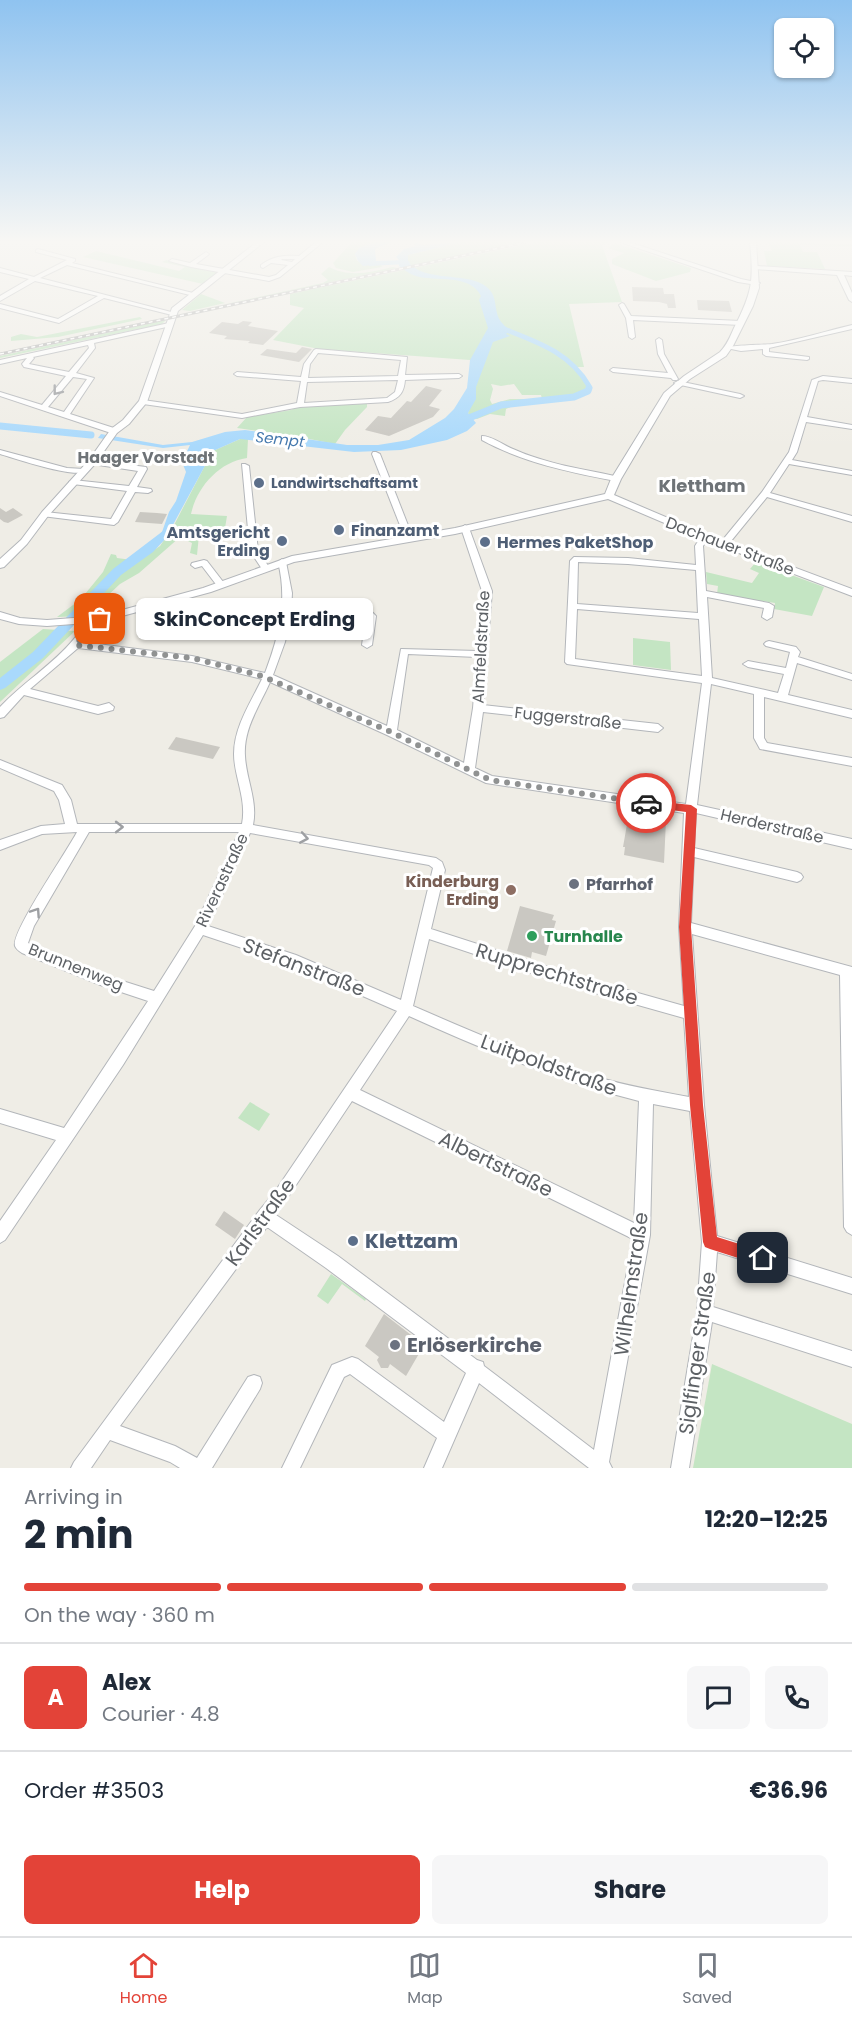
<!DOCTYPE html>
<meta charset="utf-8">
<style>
:root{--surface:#fff;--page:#f6f6f7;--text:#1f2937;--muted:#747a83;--line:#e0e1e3;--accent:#e34338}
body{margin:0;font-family:Poppins,sans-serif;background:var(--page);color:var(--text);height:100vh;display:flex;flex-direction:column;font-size:22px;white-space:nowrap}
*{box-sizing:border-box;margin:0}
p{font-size:20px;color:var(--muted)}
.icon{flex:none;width:33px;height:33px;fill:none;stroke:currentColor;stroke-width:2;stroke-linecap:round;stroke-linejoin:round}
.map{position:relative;height:1468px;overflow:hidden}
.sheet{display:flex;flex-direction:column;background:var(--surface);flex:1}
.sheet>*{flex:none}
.tools{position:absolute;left:774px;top:18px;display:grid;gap:12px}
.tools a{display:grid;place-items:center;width:60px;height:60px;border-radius:9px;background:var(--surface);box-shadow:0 2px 4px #0004;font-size:30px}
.pin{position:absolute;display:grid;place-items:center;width:51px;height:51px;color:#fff;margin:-26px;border-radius:12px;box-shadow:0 3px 9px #0006}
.courier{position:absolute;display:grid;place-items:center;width:60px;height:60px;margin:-30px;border:4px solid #e34338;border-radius:50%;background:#fff;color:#222;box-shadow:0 2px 8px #0007}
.bubble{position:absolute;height:42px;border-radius:9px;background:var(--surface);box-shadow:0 2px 4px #0004;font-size:20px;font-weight:700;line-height:42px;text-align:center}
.overview em{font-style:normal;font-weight:700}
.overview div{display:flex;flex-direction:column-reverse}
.overview{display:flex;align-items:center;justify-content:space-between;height:102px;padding:0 24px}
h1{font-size:39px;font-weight:700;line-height:45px}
.bar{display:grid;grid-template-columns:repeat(4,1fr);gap:9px 6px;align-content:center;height:72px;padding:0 24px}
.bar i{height:8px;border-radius:4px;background:var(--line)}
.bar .on{background:var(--accent)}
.bar p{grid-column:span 4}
.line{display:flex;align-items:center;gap:15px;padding:0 24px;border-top:2px solid var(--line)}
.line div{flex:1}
.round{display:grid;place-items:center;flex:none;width:63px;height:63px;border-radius:9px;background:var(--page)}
.cta{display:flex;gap:12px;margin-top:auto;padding:12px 24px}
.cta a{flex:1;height:69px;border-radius:9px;background:var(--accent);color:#fff;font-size:24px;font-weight:700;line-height:69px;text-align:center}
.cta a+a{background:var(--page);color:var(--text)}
.menu{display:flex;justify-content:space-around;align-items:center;height:84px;border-top:2px solid var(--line);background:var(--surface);font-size:16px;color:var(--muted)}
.menu a{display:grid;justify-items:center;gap:3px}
.menu .on{color:var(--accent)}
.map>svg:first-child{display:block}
.green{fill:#c4e5c3}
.water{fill:#a9d9fc}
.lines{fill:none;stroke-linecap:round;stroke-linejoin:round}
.canal-far1{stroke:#a9d9fc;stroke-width:5}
.canal{stroke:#a9d9fc;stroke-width:7}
.river{fill:#a9d9fc;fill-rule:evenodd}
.building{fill:#cac8c2}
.minor-casing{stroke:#b3b6ba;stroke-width:2}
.tertiary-casing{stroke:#b3b6ba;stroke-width:2}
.minor{fill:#fff;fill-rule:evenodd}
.tertiary{fill:#fff;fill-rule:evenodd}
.rail-casing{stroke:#b4b5b5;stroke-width:3}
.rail{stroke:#fff;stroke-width:1.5;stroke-dasharray:4;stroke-linecap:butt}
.oneway{stroke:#9ea0a3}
.route{fill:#e34338}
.done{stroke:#909292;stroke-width:6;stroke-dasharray:0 10.8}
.service-dot{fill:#5c6f8a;stroke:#fff;stroke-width:2}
.worship-dot{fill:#6b7280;stroke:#fff;stroke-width:2}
.education-dot{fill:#8d6e63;stroke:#fff;stroke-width:2}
.leisure-dot{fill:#2e9e5b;stroke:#fff;stroke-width:2}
.labels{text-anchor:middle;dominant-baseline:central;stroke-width:6;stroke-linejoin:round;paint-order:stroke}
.far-service-label{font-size:14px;font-weight:bold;fill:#4e5e75;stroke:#fff;text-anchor:start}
.far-water-label{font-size:15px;font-style:italic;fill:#4579ae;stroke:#fff}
.far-quarter-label{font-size:16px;font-weight:bold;fill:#6e7377;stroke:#fff}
.service-label{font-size:16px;font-weight:bold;fill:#4e5e75;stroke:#fff;text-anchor:start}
.street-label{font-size:16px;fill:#5d6165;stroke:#fff}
.education-label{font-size:16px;font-weight:bold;fill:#785e54;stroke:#fff;text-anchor:end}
.worship-label{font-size:16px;font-weight:bold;fill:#5b616d;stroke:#fff;text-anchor:start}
.leisure-label{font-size:16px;font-weight:bold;fill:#27864d;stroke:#fff;text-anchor:start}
.far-district-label{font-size:18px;font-weight:bold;fill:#6e7377;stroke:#fff}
.near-street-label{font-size:20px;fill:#5d6165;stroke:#fff}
.near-service-label{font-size:20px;font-weight:bold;fill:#4e5e75;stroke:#fff;text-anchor:start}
.near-worship-label{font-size:20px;font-weight:bold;fill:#5b616d;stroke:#fff;text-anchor:start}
</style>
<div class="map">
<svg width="852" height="1468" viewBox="0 0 852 1468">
<rect width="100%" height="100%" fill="#efede6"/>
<!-- green -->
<g class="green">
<path d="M352,242h23l-16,6 -4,6 2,7 15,3 3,-3 4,1 -2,3h4l1,2 -29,5 -17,-4 -3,-5z"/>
<path d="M461,242h60l-110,24 -3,-5v-6z"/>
<path d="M537,242h72l-7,3 20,57 -53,2 15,63h-7l10,18 -2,5 -12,5 -31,4 -1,-4h-19l-8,-11 -13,2 -10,-2 2,5 -3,11 2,4 18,-5h24l-23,4 2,3 -7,3 -1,7 -15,-2 -13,5 -7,-2 -2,-4 8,-20 -6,-33 -151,-11 -46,-9 31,-32 -14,-3v-11z"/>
<path d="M768,242l84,2v2l-52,-1 3,7h14l8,17 -58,-3 -3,-15h8z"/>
<path d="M615,243l76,25 -1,4 -34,9 -44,-17v-5l12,-6 -16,-5z"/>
<path d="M96,251l83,20 6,-4 -23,-5 4,-2 53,12 -16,12 -120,-27z"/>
<path d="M329,267c21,11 42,5 64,0l4,1 -221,47 147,-32 5,-3 -7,-6z"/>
<path d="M201,294l24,9 -35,8 -8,-1z"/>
<path d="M140,317l2,2 -84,18 -47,4v-4l10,-3 16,3z"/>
<path d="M166,320l-4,4 -162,34v-2z"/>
<path d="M367,402v5l-22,23 -10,14 -41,-8 -57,-8 10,-11 44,-7 8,-4z"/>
<path d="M240,439h8l-1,19c-28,4 -50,29 -56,56l36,2 -3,18 -25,1 -2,20 -7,-2 2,-10 -12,-6 -41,36 -19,11 -31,29 -5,3 -27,1 24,-18 22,-27 8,-18 5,1 1,3 15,2 15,-12 7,2 6,-4 13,-19 38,-73h6v-2l-4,-1z"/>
<path d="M756,562l68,25 -12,29 -38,-7 1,-6 -12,-2 -1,2 -45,-9 1,-8 -11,-2 -1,-12 46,11 7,-10 -9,-4z"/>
<path d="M43,629l32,2 -75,71v-40z"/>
<path d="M633,638l37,4 1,28 -38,-5z"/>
<path d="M250,1102l20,12 -11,17 -21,-13z"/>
<path d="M331,1274l35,25 -1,2 -23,-17 -14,20 -11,-8z"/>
<path d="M712,1364l140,60v44h-159z"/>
</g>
<!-- water -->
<g class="water">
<path d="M375,242h18l-20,6v12l2,1 -4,4 -8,1 -5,-5 -3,-7 4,-6z"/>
<path d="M413,242l10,3 38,-3 -53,13v6c11,19 51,13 70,21 25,10 12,29 25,42 2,3 5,4 8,6l-5,4 4,2 -17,6 -17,45v12l-8,14 8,10 -9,8 -20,9 -46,10 -47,2 -114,-13 -27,12 -45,83 -11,12 -8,3 13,-17 7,-20 7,-11 10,-29 -4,-10 8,-17 -27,3 -65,-10 3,-4 62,11 29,-3 33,-10 20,-2 102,15h31l31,-5 36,-22 9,-9 13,-21 3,-28 18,-32 -9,-28 2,-4c-11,-23 -46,-14 -65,-20 -6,-2 -12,-6 -17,-10v-6l-3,-3 8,-8 12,-3z"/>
</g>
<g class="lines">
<!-- canal-far1 -->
<path class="canal-far1" d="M499,327c35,14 70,24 90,59l-1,3"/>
<!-- canal -->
<g class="canal">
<path d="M459,422l42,-17 73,-8 14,-6 1,-3"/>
<path d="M0,426l91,9"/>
</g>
<!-- river -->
<g class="river">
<path d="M378,242h12l-15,7 1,12 30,-1 4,2 -4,2 -37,2 -2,-18z"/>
<path d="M163,531l6,4 -16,17 -32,23 -78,83 -38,30 -5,2v-12l33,-26 80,-83z"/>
</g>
</g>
<!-- building -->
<g class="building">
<path d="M632,287l31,1 1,6h10l2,14h-8l-1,-4 -8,-2 -26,-1z"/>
<path d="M697,300l32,1 3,11 -34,-2z"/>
<path d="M243,321l9,1 -4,4 30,5 -15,14 -15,-2 2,-2 -26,-2 3,-3 -18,-3 13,-11 16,2z"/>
<path d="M302,347l10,2 -13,13 -39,-7 7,-6 29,4z"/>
<path d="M426,386l16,4 -13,16 11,3 -7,8 -44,19 -24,-6 13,-14 13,2 16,-17 4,1z"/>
<path d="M0,508l6,4 7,-4 10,7 -15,8 -4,-1 -4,-3z"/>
<path d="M140,512l17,1 10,1 -5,10 -27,-2z"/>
<path d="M176,737l44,10 -7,12 -45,-10z"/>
<path d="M629,813l37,7 -2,43 -40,-8 1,-8h-2z"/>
<path d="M520,906l34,9 -2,5 4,1 -10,35 -14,-4 -1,6 -24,-7z"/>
<path d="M224,1211l20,14 -9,14 -20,-14z"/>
<path d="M384,1314l40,31 -18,31 -16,-12 -2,4h-7l-4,-8 2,-3 -14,-11z"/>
</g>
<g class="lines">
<defs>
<g id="minor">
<path d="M316,242h7l-43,35 -11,4 -78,-14 -22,-6 3,-2 18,4 16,-11 3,2 -1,1 -12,9 73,13 7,-2 12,-10 -17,-2 -8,5 -2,-1v-2c12,-9 23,-10 38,-9zM282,259h13l-3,3 -11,-2z"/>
<path d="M620,242h9l112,37 19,4 -3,2 -19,-3z"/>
<path d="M38,249l37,10v2l-3,2 125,31 -3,2 -127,-31 -27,13 135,35 -3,2 -68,-17 -45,25 -59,-15v-4l58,15 40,-23 -63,-15 -35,20v-5l29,-17 -29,-7v-4l34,9 33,-17 -31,-8v-2z"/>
<path d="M757,266l95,6v4l-8,-1 8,18v9l-3,-2 -12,-25 -82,-6v-2z"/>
<path d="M622,303l2,1 7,12 110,5 3,2 -3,2 -108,-5 2,17 -3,2 -3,-2 -3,-19 -7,-13z"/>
<path d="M169,323l3,2 -1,1 -77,17 1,5 -19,25 18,5 -24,36 47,15v4h-6l-111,-37v-4l42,13 24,-29 -42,-9 -2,-3 5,-6 -27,6v-4zM88,345l1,3 -20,24 -40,-8 5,-6 -1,-1zM73,377l14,2 -23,33 -16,-5z"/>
<path d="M852,325v4l-83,19v4l40,5v2l-2,1 -41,-4 -3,-2v-5l-22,2 -15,-3c5,-3 37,-3 46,-4 27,-4 54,-13 80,-19z"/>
<path d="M659,338l3,2 2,14 14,25 -1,1h-4l-2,-2 -58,-6 -3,-2 3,-2 55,5 -10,-19 -2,-14z"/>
<path d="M316,349l91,8 -2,18 54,-1 3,2 -3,2 -54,2c-1,12 -5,18 -17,22l-88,5 -58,11 -99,-14 -4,-2 4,-2 99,14 55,-11 4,-22 -64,-5 -3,-2 3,-2 64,5 3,-13 10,-14zM318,353l83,7 -3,16 -90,2 2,-14zM398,380l-3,12 -8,6 -83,5 3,-21z"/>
<path d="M823,376l29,3v4l-29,-3 -5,1 -11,36 45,8v4l-46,-7 -9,30 -5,8 60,11v4l-63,-11 -19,29 82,23v6l-85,-25 -40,49h-6v-4l41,-50 27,-40 23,-72z"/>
<path d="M678,381l62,13 4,2 -4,2 -64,-14 -2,-1z"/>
<path d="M482,436c10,0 21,9 31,13 33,15 70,20 106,28l1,2 -4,2c-46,-9 -92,-18 -134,-41z"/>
<path d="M0,450l67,18 17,1 4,2c-13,8 -71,-12 -88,-17z"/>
<path d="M373,452h3l4,2 33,84 -1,2 -3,1 -4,-3 -33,-84z"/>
<path d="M89,460l57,7 1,2 -10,18 14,2 1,2 -4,2 -13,-1 -17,30 -4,3 -72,-9 -1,-2 4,-2 66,7 16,-28 -54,-7 -4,-2 4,-2 56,6 9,-15 -46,-7 -4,-2z"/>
<path d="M242,464h3l4,2 9,85 11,16 -4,3 -3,-1 -12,-18z"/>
<path d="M465,525l4,3 23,63 -9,114 175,19 5,4 -5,4 -175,-20 -8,56 17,8 194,28 16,-121 -135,-19 -2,-2 5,-101 4,-4 54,1 68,7 -1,-19 7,-11h6l1,2 -6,9 3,45 63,12 5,3 -2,11 -5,3 -5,-3 2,-9 -57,-11 5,81 66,15 6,-19 -36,-7 -5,-3 5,-3 38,7 4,-16 -24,-6 -2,-2 2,-2 3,-1 27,6 4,5 -2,5 54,17v6l-55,-17 -9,32 64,15v8l-88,-21v41l3,5 85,15v8l-92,-17 -6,-11v-44l-43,-10 -14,121 155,34v10l-156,-36 -2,35 103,24 4,2 2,3 -2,3 -4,2 -103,-25 -3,66 161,44v268l-5,-3 -3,-5 -4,-252 -148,-41 12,171 13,131 135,42v16l-135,-42 -4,55 139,44v16l-140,-45 -23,146h-18l26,-156 5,-70 -12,-131 -37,-7 -3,131 -41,227 3,6h-23l-110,-85 -37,85h-18l13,-30 -87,-64 -6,3 -44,91h-18l50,-103 20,-8 6,2 86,63 22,-49 -140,-105 -59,-41 -147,199 55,20 22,12 51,-81 6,-2 6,2 2,6 -2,6 -48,79h-32l-10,-6 -60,-22 -19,28h-20l3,-6 185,-251 15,-18 123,-182 -110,-48 -84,-28 -80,130 -118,175 -5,3v-22l56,-81 -56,-17v-14l64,19 84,-127 -45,-15 -81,-33c-3,-2 -6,-4 -7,-7 -4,-14 53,-96 62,-114l-35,2 -42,16v-10l41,-14 24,-2 -6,-24 -5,-9 -54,-23v-8l62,25 9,15 6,24h165c5,-25 -8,-47 -8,-70 0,-27 17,-52 28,-75l-70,-17 -114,-14 -48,41 68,17 11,-3 5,4 -1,3 -15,4 -74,-19 -20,22 -4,1v-11c23,-25 53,-42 74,-68 5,-6 9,-13 13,-20l3,-1 5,3 -13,21 110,14 73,17c14,-37 23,-72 13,-111l4,-3 4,3 6,31 -1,19 76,-3 3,1 6,6 -4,29 -5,3 -5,-3 4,-28 -1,-2 -75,3 -5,24 -12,33 114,51 14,-77 77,2 4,-60 -21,-63zM578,562l50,2 68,6 2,43 -121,-9zM577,609l122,10 3,57 -127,-17zM408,654l69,3 -4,51 -9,55 -67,-33zM270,682l117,53 99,48 198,30 -5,114 5,79 -117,-33 -136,-44 14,-59 -3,-8 -6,-4 -183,-33c5,-24 -7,-46 -8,-69 -2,-27 15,-51 25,-74zM89,832h150l-44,94 -41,65 -44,-14 -82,-34 6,-17zM250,833l179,32 4,3 -32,132 -105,-45 -88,-29zM429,939l138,46 117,33 5,79c-32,-6 -63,-11 -95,-21 -62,-18 -121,-44 -181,-70zM409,1016c75,34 150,65 230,85l-5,122 -274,-133zM352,1101l281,138 -39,211 -110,-84 -1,-4 -6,-2 -139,-104 -62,-41z"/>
<path d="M204,560l3,1 17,22 2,2 -2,2h-6l-16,-21 -7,2 -4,-3 1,-2z"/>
</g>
<g id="tertiary">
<path d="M257,242h7l-86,69 -31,91 -18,22 -12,9 -22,31 -47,52 -21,28 -23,23 -4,1v-9l21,-19 21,-28 47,-52 22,-31 12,-9 16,-19 33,-93z"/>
<path d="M750,242h6l3,46 -6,18 -20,40 -7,10 -36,23 -20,17 -49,83 -7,16 94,40 144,54v7l-150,-57 -94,-40 -153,35 -161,28 -83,30 -111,30 -53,4 -28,-2 -19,-5v-7l20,6 27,2 53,-4 103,-28 89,-32 163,-28 150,-34 6,-15 53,-86 20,-17 36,-24c7,-7 10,-15 14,-24 18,-35 20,-47 16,-86z"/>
</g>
</defs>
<!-- minor casing -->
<use href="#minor" class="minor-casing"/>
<!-- tertiary casing -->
<use href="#tertiary" class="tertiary-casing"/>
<!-- minor -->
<use href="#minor" class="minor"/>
<!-- tertiary -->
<use href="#tertiary" class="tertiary"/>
<defs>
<path id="rail" d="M0,354l527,-112"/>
</defs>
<!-- rail casing -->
<use href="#rail" class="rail-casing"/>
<!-- rail -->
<use href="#rail" class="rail"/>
</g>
<!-- one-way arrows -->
<defs><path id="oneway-chevron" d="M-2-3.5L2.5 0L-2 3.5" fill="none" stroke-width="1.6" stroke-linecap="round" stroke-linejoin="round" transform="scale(1.5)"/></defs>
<g class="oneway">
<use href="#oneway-chevron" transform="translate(57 391) rotate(128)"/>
<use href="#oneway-chevron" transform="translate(119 827)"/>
<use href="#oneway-chevron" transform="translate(304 838) rotate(10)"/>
<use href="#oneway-chevron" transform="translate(36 912) rotate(-56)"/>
</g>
<!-- sky -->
<linearGradient id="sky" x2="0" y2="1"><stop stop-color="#8fc3f0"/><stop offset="0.54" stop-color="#f8f7f4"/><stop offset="1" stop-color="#f8f7f4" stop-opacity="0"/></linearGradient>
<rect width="852" height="448" fill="url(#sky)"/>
<!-- route -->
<path class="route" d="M646,800l45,5 6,4 -6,118 12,178 14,132 51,16 3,5 -3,6 -5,2 -53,-17 -5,-2 -2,-5 -13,-137 -11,-178 7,-115 -44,-6v-5z"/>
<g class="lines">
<!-- done -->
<path class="done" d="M100,619l-10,2 -6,14 -9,10 117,13 70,18 129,56 99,48 156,23"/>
</g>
<!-- markers -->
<g class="service-dot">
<circle cx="259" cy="483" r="6"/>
<circle cx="339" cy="530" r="6"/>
<circle cx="282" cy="541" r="6"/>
<circle cx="485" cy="542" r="6"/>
<circle cx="353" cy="1241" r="6"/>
</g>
<g class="worship-dot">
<circle cx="574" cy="884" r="6"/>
<circle cx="395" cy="1345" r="6"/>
</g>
<circle class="education-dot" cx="511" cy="890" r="6"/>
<circle class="leisure-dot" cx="532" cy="936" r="6"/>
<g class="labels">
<!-- far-service labels -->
<g class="far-service-label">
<text x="271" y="483">Landwirtschaftsamt</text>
</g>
<!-- far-water labels -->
<g class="far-water-label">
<text transform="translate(280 439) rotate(6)">Sempt</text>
</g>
<!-- far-quarter labels -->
<g class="far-quarter-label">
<text x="146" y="457">Haager Vorstadt</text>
</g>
<!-- service labels -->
<g class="service-label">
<text x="351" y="530">Finanzamt</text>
<text x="270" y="532" text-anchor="end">Amtsgericht<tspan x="270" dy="18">Erding</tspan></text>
<text x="497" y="542">Hermes PaketShop</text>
</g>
<!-- street labels -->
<g class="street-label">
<text transform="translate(730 546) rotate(21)">Dachauer Straße</text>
<text transform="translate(481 647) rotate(-87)">Almfeldstraße</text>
<text transform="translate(568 718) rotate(6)">Fuggerstraße</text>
<text transform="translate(772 826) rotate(13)">Herderstraße</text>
<text transform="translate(222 880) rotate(-65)">Riverastraße</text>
<text transform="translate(76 967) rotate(22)">Brunnenweg</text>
</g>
<!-- education labels -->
<g class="education-label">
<text x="499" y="881">Kinderburg<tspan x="499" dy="18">Erding</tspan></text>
</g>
<!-- worship labels -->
<g class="worship-label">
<text x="586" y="884">Pfarrhof</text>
</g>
<!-- leisure labels -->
<g class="leisure-label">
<text x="544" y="936">Turnhalle</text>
</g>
<!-- far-district labels -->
<g class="far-district-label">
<text x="702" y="485">Klettham</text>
</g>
<!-- near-street labels -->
<g class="near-street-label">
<text transform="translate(304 967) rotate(21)">Stefanstraße</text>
<text transform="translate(557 974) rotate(17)">Rupprechtstraße</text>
<text transform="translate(549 1065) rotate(20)">Luitpoldstraße</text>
<text transform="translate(496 1164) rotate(26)">Albertstraße</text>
<text transform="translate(260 1222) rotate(-54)">Karlstraße</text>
<text transform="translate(631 1284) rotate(-82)">Wilhelmstraße</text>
<text transform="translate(697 1353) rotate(-82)">Siglfinger Straße</text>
</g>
<!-- near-service labels -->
<g class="near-service-label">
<text x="365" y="1241">Klettzam</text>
</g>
<!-- near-worship labels -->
<g class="near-worship-label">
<text x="407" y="1345">Erlöserkirche</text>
</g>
</g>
</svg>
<div class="tools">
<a><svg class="icon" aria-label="locate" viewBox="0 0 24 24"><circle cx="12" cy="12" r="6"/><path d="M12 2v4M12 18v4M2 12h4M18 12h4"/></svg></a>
</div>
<div class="pin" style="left:100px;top:619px;background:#ea580c"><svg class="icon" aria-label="bag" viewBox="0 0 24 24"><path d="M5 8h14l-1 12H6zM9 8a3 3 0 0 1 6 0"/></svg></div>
<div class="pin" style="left:763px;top:1258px;background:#1f2937"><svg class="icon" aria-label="home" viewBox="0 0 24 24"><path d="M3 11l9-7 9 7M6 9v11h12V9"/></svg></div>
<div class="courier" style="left:646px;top:803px"><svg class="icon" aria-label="car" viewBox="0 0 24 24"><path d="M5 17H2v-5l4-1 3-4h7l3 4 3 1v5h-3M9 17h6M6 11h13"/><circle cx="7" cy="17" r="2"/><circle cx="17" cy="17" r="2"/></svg></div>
<div class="bubble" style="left:136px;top:598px;width:237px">SkinConcept Erding</div>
</div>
<section class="sheet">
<div class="overview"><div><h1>2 min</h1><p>Arriving in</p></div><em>12:20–12:25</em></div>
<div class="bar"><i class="on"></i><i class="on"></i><i class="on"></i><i></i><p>On the way · 360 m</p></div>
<div class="line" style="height:108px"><b class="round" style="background:var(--accent);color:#fff">A</b><div><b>Alex</b><p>Courier · 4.8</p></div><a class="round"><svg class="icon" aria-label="chat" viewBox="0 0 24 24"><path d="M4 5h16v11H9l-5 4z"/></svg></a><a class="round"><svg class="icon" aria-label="phone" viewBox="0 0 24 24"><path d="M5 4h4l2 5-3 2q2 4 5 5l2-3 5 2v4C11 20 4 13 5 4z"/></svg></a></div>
<div class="line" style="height:78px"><div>Order #3503</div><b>€36.96</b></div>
<div class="cta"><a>Help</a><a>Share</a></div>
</section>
<nav class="menu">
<a class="on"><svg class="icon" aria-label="home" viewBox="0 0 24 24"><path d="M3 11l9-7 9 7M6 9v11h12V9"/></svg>Home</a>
<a><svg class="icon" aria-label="map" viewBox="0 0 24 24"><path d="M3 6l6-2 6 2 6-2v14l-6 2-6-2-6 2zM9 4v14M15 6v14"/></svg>Map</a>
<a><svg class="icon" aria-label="saved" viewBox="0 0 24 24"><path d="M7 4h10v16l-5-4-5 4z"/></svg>Saved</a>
</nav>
